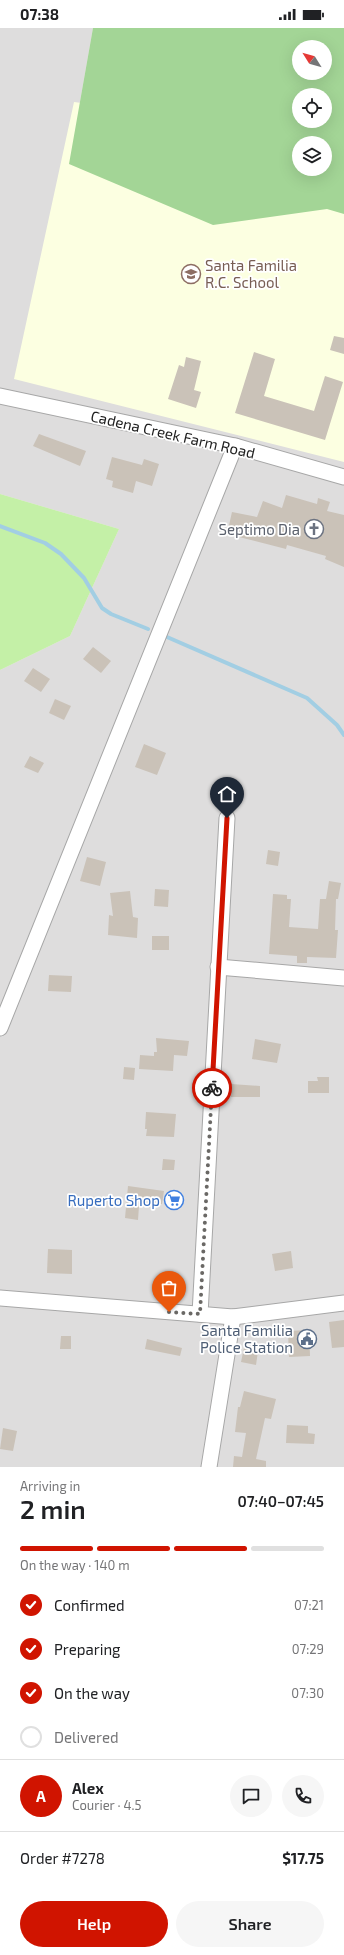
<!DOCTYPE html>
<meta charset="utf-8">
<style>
:root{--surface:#fff;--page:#f6f6f6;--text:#202124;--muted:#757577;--line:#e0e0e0;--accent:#d01400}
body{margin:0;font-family:"Exo 2",sans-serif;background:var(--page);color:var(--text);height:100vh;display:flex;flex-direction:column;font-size:15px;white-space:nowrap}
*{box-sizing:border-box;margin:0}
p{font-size:13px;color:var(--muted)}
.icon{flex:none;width:22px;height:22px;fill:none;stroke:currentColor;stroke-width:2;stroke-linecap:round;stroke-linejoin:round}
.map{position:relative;height:1439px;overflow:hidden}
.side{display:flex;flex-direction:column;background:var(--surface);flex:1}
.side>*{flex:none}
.needle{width:26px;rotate:307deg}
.tools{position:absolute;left:292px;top:12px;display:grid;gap:8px}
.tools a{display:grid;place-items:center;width:40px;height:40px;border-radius:50%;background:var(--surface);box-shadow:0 4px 16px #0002;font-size:20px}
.pin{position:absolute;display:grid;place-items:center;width:34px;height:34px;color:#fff;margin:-41px -17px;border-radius:50% 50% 50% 0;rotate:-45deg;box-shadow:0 0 4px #0007}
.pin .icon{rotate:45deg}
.courier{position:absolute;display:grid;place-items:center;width:40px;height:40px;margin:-20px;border:3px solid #d01400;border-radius:50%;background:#fff;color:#222;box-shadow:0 1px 5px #0007}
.headline em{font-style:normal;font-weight:600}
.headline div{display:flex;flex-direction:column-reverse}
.headline{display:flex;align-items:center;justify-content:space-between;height:68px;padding:0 20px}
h1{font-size:26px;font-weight:600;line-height:30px}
.bar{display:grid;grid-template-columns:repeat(4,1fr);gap:6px 4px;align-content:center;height:48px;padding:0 20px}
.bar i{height:5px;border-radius:3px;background:var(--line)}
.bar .active{background:var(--accent)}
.bar p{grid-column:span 4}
.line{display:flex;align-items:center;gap:10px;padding:0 20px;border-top:1px solid var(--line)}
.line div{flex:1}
.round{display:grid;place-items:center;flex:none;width:42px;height:42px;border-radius:21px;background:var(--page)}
ol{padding:0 20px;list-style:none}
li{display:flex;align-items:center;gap:12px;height:44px}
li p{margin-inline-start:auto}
li .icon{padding:4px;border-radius:50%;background:var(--accent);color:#fff;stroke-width:4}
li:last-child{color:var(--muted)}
li i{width:22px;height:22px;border:2px solid var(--line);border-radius:50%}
.primary-button{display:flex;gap:8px;margin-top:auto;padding:8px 20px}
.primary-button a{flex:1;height:46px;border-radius:24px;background:var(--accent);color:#fff;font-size:16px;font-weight:600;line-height:46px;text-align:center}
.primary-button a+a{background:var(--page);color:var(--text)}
.status{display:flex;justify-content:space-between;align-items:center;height:28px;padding:0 20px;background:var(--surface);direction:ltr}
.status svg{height:11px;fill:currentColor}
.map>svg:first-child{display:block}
.residential{fill:#dedddd}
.education{fill:#fcffe1;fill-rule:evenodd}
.grass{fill:#c4f0a7}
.forest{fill:#a3d596;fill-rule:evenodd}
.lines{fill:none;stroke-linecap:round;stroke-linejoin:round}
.stream{stroke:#a2cee3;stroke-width:4}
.building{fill:#cac2b8}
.street-casing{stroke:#a7a7a7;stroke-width:17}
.street{stroke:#fff;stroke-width:15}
.done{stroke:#6a6865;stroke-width:4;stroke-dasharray:0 7.2}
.route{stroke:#d01400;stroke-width:5}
.labels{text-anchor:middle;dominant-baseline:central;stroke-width:3.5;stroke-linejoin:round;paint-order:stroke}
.education-label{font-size:15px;fill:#785e54;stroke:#fff;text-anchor:start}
.street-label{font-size:15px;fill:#202020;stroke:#fff}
.worship-label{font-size:15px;fill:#5b616d;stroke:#fff;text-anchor:end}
.shop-label{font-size:15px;fill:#366cbe;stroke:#fff;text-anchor:end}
.service-label{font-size:15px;fill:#4e5e75;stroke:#fff;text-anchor:end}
</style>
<div class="status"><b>07:38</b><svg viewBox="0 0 49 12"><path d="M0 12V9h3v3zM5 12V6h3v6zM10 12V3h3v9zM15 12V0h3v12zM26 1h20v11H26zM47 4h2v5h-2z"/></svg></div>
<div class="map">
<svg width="344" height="1439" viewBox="0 0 344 1439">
<rect width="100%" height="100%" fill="#f2efe6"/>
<!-- residential -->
<path class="residential" d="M0,0h93l-24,136 275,50v1253h-344v-797l70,-34 49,-107 -119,-35z"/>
<!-- education -->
<path class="education" d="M74,74l270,35v325l-330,-83zM299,115h26v26h-26z"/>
<!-- grass -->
<path class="grass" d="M0,466l119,35 -49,107 -70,34z"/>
<!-- forest -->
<path class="forest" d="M93,0h251v186l-17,-5 -114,16 -144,-61zM299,19h26v26h-26zM299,67h26v26h-26zM299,115h26v26h-26z"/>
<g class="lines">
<!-- stream -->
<g class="stream">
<path d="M0,498l45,17 16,11 23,24 18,30 9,6 37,15"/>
<path d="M167,609l140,61 30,27 7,10"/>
</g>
</g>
<!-- building -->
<g class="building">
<path d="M334,308l10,2v16l-14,-4z"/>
<path d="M254,324l21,7 -11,37 50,15 11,-35 18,6 -18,58 -90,-27z"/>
<path d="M186,329l15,4 -7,29 7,2 -5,16 -28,-9 11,-34 5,2z"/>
<path d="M39,406l47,17 -6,15 -47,-20z"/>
<path d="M112,429l30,8 2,-6 15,5 -7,22 -16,-5 -3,12 -21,-6 1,-6 -7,-2z"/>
<path d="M286,467l31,9 1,-6 12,4 -3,9 17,4v52l-19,-8 1,-3 -39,-11 -1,4 -59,-15 5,-22 25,5 6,-16 19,7z"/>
<path d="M93,619l18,14 -10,12 -18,-14z"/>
<path d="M33,640l17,11 -9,13 -17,-11z"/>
<path d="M55,671l16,7 -7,14 -15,-7z"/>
<path d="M144,716l22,9 -9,22 -22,-8z"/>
<path d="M30,728l14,7 -6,10 -14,-6z"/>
<path d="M268,822l12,2 -2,14 -12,-2z"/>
<path d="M87,829l19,5 -6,24 -20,-5z"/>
<path d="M329,853l12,2 -3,16h-2l-1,31h3l-2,28 -29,-1v6h-10v-7l-28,-2 4,-60 14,1v4h4l-2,28 29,2 2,-30h6z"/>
<path d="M155,861l14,1 -1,17 -14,-1z"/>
<path d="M130,863l3,26 5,1 -1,20 -29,-3 1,-20 4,1 -3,-23z"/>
<rect x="152" y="908" width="17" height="14"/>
<path d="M49,947l23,1 -1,16 -23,-1z"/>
<path d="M156,1010l33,3 -2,15 -13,-1 -1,16 -34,-2 1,-14 14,1v-4h3z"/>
<path d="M255,1011l26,5 -4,19 -25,-4z"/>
<path d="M124,1039l11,1 -1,12 -11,-1z"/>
<path d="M317,1049h12v16h-21v-12h10z"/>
<path d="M231,1056l29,2v11h-29z"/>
<path d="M146,1084l30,2 -2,23 -28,-1 1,-7h-2z"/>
<path d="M163,1131l12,1 -1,10h-12z"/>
<path d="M128,1158l36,5 -2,13 -11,-1 -1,5 -11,-2 -1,14 -13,-2z"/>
<path d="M48,1221l24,1v24l-25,-1z"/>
<path d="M291,1223l2,17 -18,3 -3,-17z"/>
<path d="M344,1292v27l-12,1 -3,-26z"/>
<path d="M309,1302l1,26 -21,1 -1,-26z"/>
<path d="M61,1308h10v13h-11z"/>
<path d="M147,1311l35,9 -2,8 -35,-7z"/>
<path d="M244,1320l14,3 -2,14 -15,-3z"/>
<path d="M244,1363l32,8 -5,20 -6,-1 -9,41 10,2v6h-33l1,-11 8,1 4,-24 -11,-1 3,-25h2z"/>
<path d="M287,1397l21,1v7l7,1 -1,10 -28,-1z"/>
<path d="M3,1400l14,3 -4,20 -13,-2z"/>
</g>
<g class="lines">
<defs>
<g id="street">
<path d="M0,368l235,50 109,31"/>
<path d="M218,939l126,11"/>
<path d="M0,1000l235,-582"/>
<path d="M0,1270l233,19 111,-14"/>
<path d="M200,1286l27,-496"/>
<path d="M209,1439l24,-150"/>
</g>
</defs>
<!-- street casing -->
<use href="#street" class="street-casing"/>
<!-- street -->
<use href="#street" class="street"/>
</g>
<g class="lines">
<!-- done -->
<path class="done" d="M169,1284l31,2 12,-226"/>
<!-- route -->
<path class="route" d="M212,1060l15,-270"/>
</g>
<!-- icons -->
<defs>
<symbol id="school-ring" viewBox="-11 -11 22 22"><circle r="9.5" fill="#fff" stroke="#8d6e63" stroke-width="1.5"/><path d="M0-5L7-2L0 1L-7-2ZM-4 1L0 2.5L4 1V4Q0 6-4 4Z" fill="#8d6e63"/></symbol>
<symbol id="church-ring" viewBox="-11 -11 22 22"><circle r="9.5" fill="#fff" stroke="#6b7280" stroke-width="1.5"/><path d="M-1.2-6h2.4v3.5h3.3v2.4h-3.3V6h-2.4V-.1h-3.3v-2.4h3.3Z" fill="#6b7280"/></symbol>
<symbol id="supermarket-ring" viewBox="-11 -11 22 22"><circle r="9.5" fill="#fff" stroke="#3f7fe0" stroke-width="1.5"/><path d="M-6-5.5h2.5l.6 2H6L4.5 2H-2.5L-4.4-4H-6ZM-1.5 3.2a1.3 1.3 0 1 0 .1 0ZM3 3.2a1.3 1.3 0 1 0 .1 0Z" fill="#3f7fe0"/></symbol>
<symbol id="civic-ring" viewBox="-11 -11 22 22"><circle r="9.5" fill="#fff" stroke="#5c6f8a" stroke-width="1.5"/><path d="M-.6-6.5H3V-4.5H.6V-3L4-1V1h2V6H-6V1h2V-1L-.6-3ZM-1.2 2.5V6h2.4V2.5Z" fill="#5c6f8a"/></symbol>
</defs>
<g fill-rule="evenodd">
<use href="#school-ring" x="180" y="235" width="22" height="22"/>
<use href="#church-ring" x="303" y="490" width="22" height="22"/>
<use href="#supermarket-ring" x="163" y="1161" width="22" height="22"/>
<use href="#civic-ring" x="296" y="1300" width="22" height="22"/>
</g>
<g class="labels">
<!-- education labels -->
<g class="education-label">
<text x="205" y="237">Santa Familia<tspan x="205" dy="17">R.C. School</tspan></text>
</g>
<!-- street labels -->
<g class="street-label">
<text transform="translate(173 406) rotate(13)">Cadena Creek Farm Road</text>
</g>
<!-- worship labels -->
<g class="worship-label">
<text x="300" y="501">Septimo Dia</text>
</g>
<!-- shop labels -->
<g class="shop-label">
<text x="160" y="1172">Ruperto Shop</text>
</g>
<!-- service labels -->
<g class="service-label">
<text x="293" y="1302">Santa Familia<tspan x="293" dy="17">Police Station</tspan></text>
</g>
</g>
</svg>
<div class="tools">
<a><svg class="needle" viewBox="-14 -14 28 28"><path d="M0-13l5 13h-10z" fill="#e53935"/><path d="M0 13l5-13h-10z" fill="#757577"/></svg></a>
<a><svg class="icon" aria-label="locate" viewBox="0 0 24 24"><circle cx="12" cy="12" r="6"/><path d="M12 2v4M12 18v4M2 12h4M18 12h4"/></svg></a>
<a><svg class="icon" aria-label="layers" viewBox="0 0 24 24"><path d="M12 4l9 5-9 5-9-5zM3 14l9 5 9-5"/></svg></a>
</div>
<div class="pin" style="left:169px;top:1284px;background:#ea580c"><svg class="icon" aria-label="bag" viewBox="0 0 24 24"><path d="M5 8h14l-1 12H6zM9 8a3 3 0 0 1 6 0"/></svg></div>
<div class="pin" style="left:227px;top:790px;background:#1f2937"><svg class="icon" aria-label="home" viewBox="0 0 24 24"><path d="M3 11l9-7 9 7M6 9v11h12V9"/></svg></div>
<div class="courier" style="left:212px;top:1060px"><svg class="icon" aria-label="bike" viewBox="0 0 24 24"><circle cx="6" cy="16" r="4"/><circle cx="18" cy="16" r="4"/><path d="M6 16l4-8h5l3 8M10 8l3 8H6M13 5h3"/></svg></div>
</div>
<section class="side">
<div class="headline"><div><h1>2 min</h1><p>Arriving in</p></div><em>07:40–07:45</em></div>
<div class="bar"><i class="active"></i><i class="active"></i><i class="active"></i><i></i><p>On the way · 140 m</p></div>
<ol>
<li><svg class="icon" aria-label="check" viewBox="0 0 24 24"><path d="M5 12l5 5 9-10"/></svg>Confirmed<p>07:21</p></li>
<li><svg class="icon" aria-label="check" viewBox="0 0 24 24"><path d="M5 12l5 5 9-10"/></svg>Preparing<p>07:29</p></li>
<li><svg class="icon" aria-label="check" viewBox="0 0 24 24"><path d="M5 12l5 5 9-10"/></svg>On the way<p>07:30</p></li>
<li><i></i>Delivered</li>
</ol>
<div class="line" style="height:72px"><b class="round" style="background:var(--accent);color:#fff">A</b><div><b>Alex</b><p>Courier · 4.5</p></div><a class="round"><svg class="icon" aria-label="chat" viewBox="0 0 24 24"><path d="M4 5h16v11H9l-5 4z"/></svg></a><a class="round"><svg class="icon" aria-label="phone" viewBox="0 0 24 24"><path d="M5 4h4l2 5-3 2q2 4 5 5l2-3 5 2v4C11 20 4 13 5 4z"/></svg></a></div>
<div class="line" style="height:52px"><div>Order #7278</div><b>$17.75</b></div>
<div class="primary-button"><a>Help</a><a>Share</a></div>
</section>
